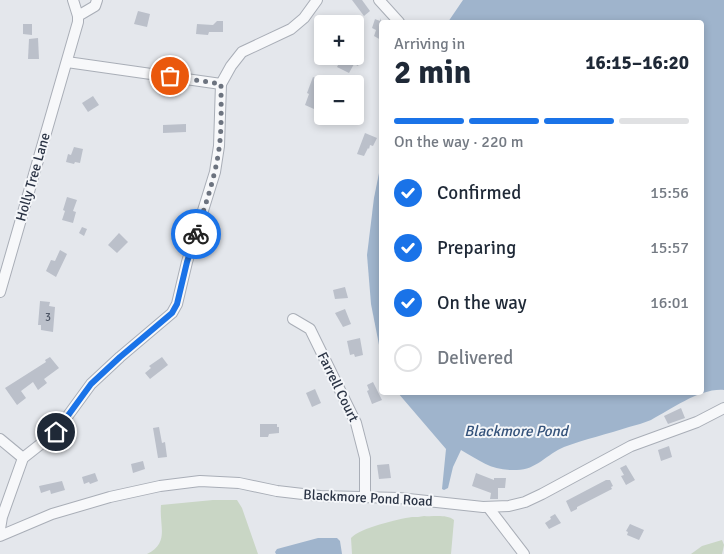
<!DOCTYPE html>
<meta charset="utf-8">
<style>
:root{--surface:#fff;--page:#f6f6f7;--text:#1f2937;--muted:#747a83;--line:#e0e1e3;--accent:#1a73e8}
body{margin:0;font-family:Signika,sans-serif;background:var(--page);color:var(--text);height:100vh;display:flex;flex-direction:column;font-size:19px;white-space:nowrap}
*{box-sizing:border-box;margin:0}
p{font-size:16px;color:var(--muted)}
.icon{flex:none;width:28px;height:28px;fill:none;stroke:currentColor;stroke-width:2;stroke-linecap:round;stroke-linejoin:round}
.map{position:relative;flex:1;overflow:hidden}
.drawer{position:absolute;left:379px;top:20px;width:325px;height:375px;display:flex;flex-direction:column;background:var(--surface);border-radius:5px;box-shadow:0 2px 8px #0003}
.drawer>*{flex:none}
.controls{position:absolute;left:314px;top:15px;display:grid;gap:10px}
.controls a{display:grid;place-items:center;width:50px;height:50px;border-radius:5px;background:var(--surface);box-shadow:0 2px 8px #0003;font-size:25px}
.pin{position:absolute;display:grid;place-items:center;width:42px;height:42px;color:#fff;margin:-21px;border:2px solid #fff;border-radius:50%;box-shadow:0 1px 5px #0007}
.courier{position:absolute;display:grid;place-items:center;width:50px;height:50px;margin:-25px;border:4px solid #1a73e8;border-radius:50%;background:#fff;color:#222;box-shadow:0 1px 6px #0007}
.summary em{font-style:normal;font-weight:700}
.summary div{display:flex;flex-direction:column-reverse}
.summary{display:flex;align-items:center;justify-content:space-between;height:85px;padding:0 15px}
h1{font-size:32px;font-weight:700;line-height:38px}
.bar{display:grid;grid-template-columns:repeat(4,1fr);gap:8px 5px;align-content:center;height:60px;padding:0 15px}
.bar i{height:6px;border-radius:4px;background:var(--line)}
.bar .active{background:var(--accent)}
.bar p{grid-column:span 4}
ol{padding:0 15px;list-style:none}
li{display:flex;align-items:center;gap:15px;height:55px}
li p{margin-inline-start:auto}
li .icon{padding:5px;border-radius:50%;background:var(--accent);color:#fff;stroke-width:4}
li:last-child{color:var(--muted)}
li i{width:28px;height:28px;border:2px solid var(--line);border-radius:50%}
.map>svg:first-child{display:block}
.green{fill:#c9d6c5}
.water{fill:#9fb4cc}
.building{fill:#bbc0ca}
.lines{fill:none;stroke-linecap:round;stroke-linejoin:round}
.minor-casing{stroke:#a9aeb7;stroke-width:12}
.minor{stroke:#f7f8fa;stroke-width:10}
.done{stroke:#6c737f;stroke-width:5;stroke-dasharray:0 9}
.route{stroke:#1a73e8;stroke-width:6}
.labels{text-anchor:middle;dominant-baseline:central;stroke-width:4;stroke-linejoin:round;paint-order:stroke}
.number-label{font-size:11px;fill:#4f5766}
.street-label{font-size:14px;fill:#2b3445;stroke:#f4f6f9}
.water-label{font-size:15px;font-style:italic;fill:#34527a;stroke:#f4f6f9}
</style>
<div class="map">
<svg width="724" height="554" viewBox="0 0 724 554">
<rect width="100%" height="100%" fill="#e4e7ec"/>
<!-- green -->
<g class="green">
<path d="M213,500h24l5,8 16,46h-111c23,-11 12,-28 14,-49z"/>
<path d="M424,516c10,1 22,-2 30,4l-3,34h-99l-1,-16c9,-10 47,-19 61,-21 4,0 8,0 12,-1z"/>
<path d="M722,540l2,5 -2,9h-31l11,-8z"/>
</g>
<!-- water -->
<g class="water">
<path d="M463,0h261v390c-24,-2 -52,19 -73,30 -7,3 -15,5 -22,7 -21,7 -44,12 -65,20 -17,7 -28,23 -47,23 -25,1 -35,-8 -56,-20l-8,17 -5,21 -4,2 -2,-1 4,-40 -48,-56 303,-1v-370h-253z"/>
<path d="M381,163v192l-10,-51 -4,-49 7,-57z"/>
<path d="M318,538h19l3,3 2,13h-66l-1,-2 2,-3z"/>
</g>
<!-- building -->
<g class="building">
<path d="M352,0h10l8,11 -6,5z"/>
<path d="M138,11l12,3 -3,13 -13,-3z"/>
<path d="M381,18v22l-7,-4 2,-6 -4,-2 3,-9 5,2z"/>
<path d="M217,21h6v11h-14l-1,3 -12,-1 1,-10 16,1z"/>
<path d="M23,24h9v11l-9,-1z"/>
<path d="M38,38l1,21h-11l1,-20z"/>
<path d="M355,52l8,4 -5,10 -4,-2 -5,9 -12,-6 3,-6 2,1 3,-6h10z"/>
<path d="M313,77l12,5 -3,2v4l-8,21 -9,-4 4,-11 -2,-1z"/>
<path d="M93,96l6,9 -11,7 -6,-9z"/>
<path d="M186,124v8l-23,1v-8z"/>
<path d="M365,133l12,5 -4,8 -3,-1 -1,4 -1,-1 -4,8 -7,-2z"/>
<path d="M74,147l9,2 -3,14 -5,-1 -1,2 -8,-2 2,-8 3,1z"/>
<path d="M67,197l10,3 -4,11 3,1 -3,11 -11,-3 3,-9 -2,-1z"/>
<path d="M82,227l5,2 -3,7 -5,-3z"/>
<path d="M119,233l9,9 -11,11 -9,-8z"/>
<path d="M60,250l7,4 -11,23 -10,-6 5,-11 4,1z"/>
<path d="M345,287l3,11 -13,1 -2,-9z"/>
<path d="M40,301l10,1 -1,4 6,1 -2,25 -12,-2v-5h-3z"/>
<path d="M345,309l6,15 -8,3 -8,-14z"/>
<path d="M360,338l3,17 -8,2 -1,-3 -4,1 -3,-14z"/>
<path d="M50,357l9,11 -15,11 3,4 -9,7 -5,-8 -12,9 5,7 -9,7 -12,-17 41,-26 -1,-2z"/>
<path d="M162,357l6,8 -18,14 -5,-6 6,-5 -2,-2z"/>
<path d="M373,382l9,18 -10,4 -5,-13 2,-1 -2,-5z"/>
<path d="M315,389l6,14 -9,4 -6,-14z"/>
<path d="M681,408l4,10 -17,6 -4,-8z"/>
<path d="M260,424h17v3h2v6l-10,1 -1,3h-8z"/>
<path d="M159,427l3,16 3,-1 2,15 -9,1 -5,-30z"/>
<path d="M669,446l3,11 -11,4 -3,-11z"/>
<path d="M143,461l2,8 -12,4 -2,-9z"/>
<path d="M389,464l2,14 -12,1 -2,-14z"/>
<path d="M626,465l9,15 -9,5 -5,-9 3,-1 -4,-7z"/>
<path d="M95,473l3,8 -8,3 -1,-2 -5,2 -2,-7z"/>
<path d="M476,473l18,7v-2h12l-1,10h-7v11h-8l1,-6 -19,-7z"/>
<path d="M606,480h4l3,6 -2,1 1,2 -35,18v2l-6,3 -5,-11z"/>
<path d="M62,481l3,9 -14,4 -1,-4 -9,3 -2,-7z"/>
<path d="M555,514l6,9 -12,6 -4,-6 6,-4 -1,-2z"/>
<path d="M630,524l14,6 -5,10 -12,-5 1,-3 -2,-1z"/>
</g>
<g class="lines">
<defs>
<g id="minor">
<path d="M379,0l20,22"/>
<path d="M78,16l17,-10 2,-6"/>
<path d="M67,62l154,22"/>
<path d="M0,292l78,-270v-6l-5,-16"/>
<path d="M293,319l17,10 46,94 9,35v39"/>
<path d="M0,439l23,19"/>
<path d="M488,507l36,47"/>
<path d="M0,529l2,-12 21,-59 33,-26 35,-48 29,-27 52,-44 5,-9 10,-42 28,-90 4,-26 2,-62 10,-18 11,-14 49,-23 13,-11 13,-18"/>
<path d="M0,536l52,-22 58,-17 50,-11 40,-5 39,2 38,8 43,5 79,2 84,9 26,-1 16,-4 17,-8 89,-48 66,-24 27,-14"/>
</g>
</defs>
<!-- minor casing -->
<use href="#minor" class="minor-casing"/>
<!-- minor -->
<use href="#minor" class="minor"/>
</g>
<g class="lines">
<!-- done -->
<path class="done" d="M170,76l51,8c0,21 1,44 -2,65 -4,29 -14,57 -23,85"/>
<!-- route -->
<path class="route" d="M56,432l35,-48 29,-27 52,-44 5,-9 10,-42 9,-28"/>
</g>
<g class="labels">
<!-- number labels -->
<g class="number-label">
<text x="48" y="317">3</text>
</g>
<!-- street labels -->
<g class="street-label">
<text transform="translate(33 177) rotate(-74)">Holly Tree Lane</text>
<text transform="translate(338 387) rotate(64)">Farrell Court</text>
<text transform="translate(368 498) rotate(3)">Blackmore Pond Road</text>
</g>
<!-- water labels -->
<g class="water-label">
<text x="516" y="431">Blackmore Pond</text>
</g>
</g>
</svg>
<div class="controls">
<a>+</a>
<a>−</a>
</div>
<div class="pin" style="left:170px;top:76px;background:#ea580c"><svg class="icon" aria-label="bag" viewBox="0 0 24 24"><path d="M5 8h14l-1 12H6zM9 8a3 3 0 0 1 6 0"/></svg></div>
<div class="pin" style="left:56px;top:432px;background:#1f2937"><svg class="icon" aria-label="home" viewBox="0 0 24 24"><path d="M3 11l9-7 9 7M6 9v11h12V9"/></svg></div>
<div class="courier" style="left:196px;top:234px"><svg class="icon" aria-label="bike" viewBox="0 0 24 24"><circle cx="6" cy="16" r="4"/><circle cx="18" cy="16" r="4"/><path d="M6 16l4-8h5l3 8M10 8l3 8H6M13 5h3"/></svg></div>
<section class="drawer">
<div class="summary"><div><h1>2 min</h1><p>Arriving in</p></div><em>16:15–16:20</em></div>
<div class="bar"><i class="active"></i><i class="active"></i><i class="active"></i><i></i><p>On the way · 220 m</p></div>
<ol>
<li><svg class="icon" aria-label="check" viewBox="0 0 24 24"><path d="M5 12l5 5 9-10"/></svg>Confirmed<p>15:56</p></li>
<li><svg class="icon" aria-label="check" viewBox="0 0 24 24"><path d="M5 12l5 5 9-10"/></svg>Preparing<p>15:57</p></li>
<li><svg class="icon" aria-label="check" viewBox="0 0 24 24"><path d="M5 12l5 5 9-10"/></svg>On the way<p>16:01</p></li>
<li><i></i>Delivered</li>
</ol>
</section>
</div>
